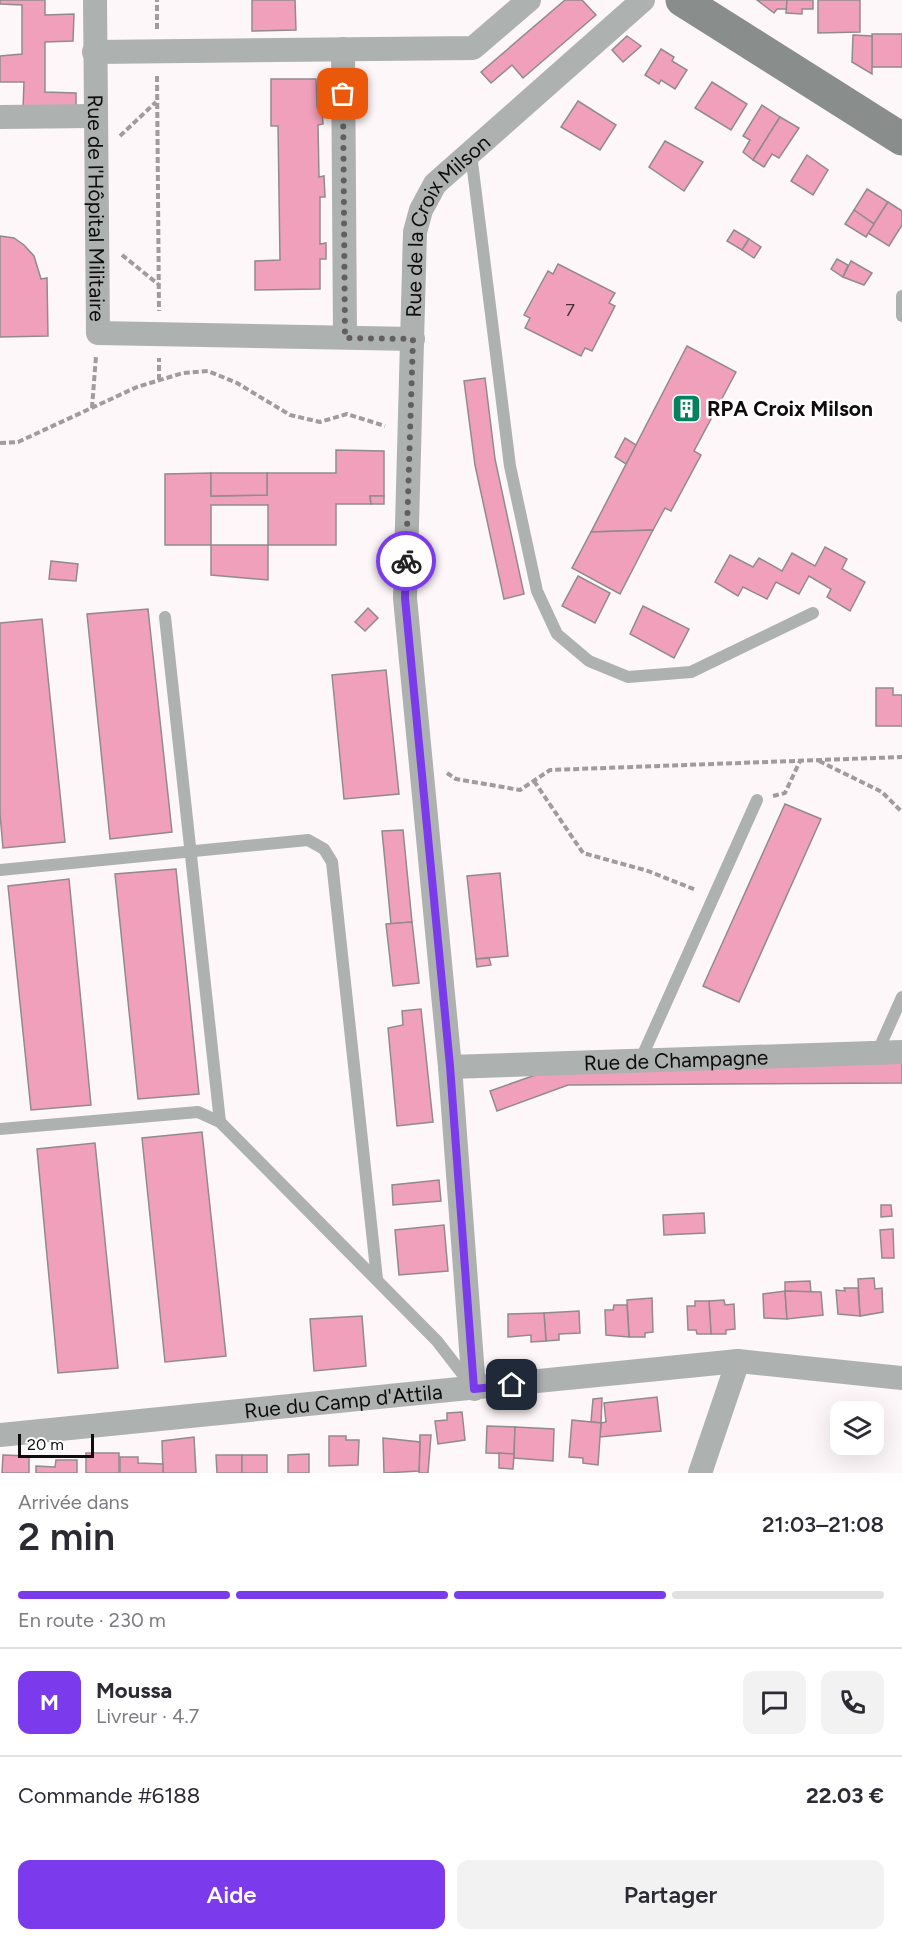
<!DOCTYPE html>
<html lang="fr">
<meta charset="utf-8">
<style>
:root{--surface:#fff;--page:#f2f2f3;--text:#2b2b33;--muted:#7c7c81;--line:#e1e1e2;--accent:#7c3aed}
body{margin:0;font-family:Figtree,sans-serif;background:var(--page);color:var(--text);height:100vh;display:flex;flex-direction:column;font-size:22px;white-space:nowrap}
*{box-sizing:border-box;margin:0}
p{font-size:20px;color:var(--muted)}
.icon{flex:none;width:33px;height:33px;fill:none;stroke:currentColor;stroke-width:2;stroke-linecap:round;stroke-linejoin:round}
.map{position:relative;height:1473px;overflow:hidden}
.sheet{display:flex;flex-direction:column;background:var(--surface);flex:1}
.sheet>*{flex:none}
.fabs{position:absolute;left:830px;top:1401px;display:grid;gap:12px}
.fabs a{display:grid;place-items:center;width:54px;height:54px;border-radius:12px;background:var(--surface);box-shadow:0 6px 24px #0002;font-size:30px}
.scale{position:absolute;left:18px;bottom:15px;width:76px;box-sizing:border-box;padding-left:6px;border:3px solid #0f0c0d;border-top:0;font-size:16px;line-height:21px;white-space:nowrap;color:#0f0c0d;-webkit-text-stroke:4px #fff;paint-order:stroke}
.pin{position:absolute;display:grid;place-items:center;width:51px;height:51px;color:#fff;margin:-26px;border-radius:12px;box-shadow:0 3px 9px #0006}
.courier{position:absolute;display:grid;place-items:center;width:60px;height:60px;margin:-30px;border:4px solid #7c3aed;border-radius:50%;background:#fff;color:#222;box-shadow:0 2px 8px #0007}
.head em{font-style:normal;font-weight:600}
.head div{display:flex;flex-direction:column-reverse}
.head{display:flex;align-items:center;justify-content:space-between;height:102px;padding:0 18px}
h1{font-size:39px;font-weight:600;line-height:45px}
.bar{display:grid;grid-template-columns:repeat(4,1fr);gap:9px 6px;align-content:center;height:72px;padding:0 18px}
.bar i{height:8px;border-radius:4px;background:var(--line)}
.bar .active{background:var(--accent)}
.bar p{grid-column:span 4}
.line{display:flex;align-items:center;gap:15px;padding:0 18px;border-top:2px solid var(--line)}
.line div{flex:1}
.round{display:grid;place-items:center;flex:none;width:63px;height:63px;border-radius:12px;background:var(--page)}
.action{display:flex;gap:12px;margin-top:auto;padding:12px 18px}
.action a{flex:1;height:69px;border-radius:12px;background:var(--accent);color:#fff;font-size:24px;font-weight:600;line-height:69px;text-align:center}
.action a+a{background:var(--page);color:var(--text)}
.map>svg:first-child{display:block}
.building{fill:#f1a0bb;stroke:#928a8c;stroke-width:1.5}
.lines{fill:none;stroke-linecap:round;stroke-linejoin:round}
.path{stroke:#a19b9d;stroke-width:4;stroke-dasharray:6 3;stroke-linecap:butt}
.lane{stroke:#adb1af;stroke-width:12}
.street{stroke:#adb1af;stroke-width:24}
.secondary{stroke:#898e8c;stroke-width:33}
.done{stroke:#635e60;stroke-width:6;stroke-dasharray:0 10.8}
.route{stroke:#7c3aed;stroke-width:8}
.labels{text-anchor:middle;dominant-baseline:central;stroke-width:5;stroke-linejoin:round;paint-order:stroke}
.number-label{font-size:18px;fill:#483138}
.street-label{font-size:21px;fill:#0f0c0d;stroke:#fff}
.poi-label{font-size:21px;font-weight:bold;fill:#0f0c0d;stroke:#fff;text-anchor:start}
</style>
<div class="map">
<svg width="902" height="1473" viewBox="0 0 902 1473">
<rect width="100%" height="100%" fill="#fef7f9"/>
<!-- building -->
<g class="building">
<path d="M0,0h45v15l29,-1 -1,27 -28,1v50l31,1v15l-53,1 1,-27h-24v-26l22,-2v-49l-22,-1z"/>
<path d="M252,0h43l1,30 -44,1z"/>
<path d="M565,0h17l14,15 -73,63 -11,-13 -21,18 -10,-11z"/>
<path d="M757,0h30v9h-10l-3,4z"/>
<path d="M787,0h26v9h-11v5l-16,-1z"/>
<path d="M818,0h42v32l-42,1z"/>
<rect x="872" y="34" width="30" height="33"/>
<path d="M853,35l19,1v38l-20,-12z"/>
<path d="M627,36l14,10 -18,16 -11,-12z"/>
<path d="M661,49l13,8 -2,4 15,9 -12,19 -14,-9 -2,4 -14,-9z"/>
<path d="M271,79h45l1,28 5,1 1,16 -5,1 1,52 5,-1 1,21h-5v47l6,-1v16h-6v30l-65,1v-29l25,-1 -2,-134h-7z"/>
<path d="M712,82l35,22 -16,26 -36,-22z"/>
<path d="M578,101l38,24 -16,25 -39,-23z"/>
<path d="M762,105l18,12 -27,43 -10,-8 7,-12 -7,-4z"/>
<path d="M780,117l19,11 -20,30 -7,-4 -8,13 -11,-7z"/>
<path d="M665,141l38,21 -19,29 -35,-24z"/>
<path d="M807,155l21,15 -15,25 -22,-14z"/>
<path d="M867,189l21,13 -14,22 -20,-14z"/>
<path d="M888,202l14,9v14l-13,21 -21,-13z"/>
<path d="M854,210l20,14 -8,13 -21,-13z"/>
<path d="M734,230l15,9 -7,11 -15,-9z"/>
<path d="M0,236l14,2 10,7 10,11 7,23 6,-1 1,58 -48,1z"/>
<path d="M749,239l12,8 -7,11 -12,-8z"/>
<path d="M837,259l11,6 -5,12 -12,-8z"/>
<path d="M851,261l21,12 -8,12 -21,-8z"/>
<path d="M558,264l57,29 -6,10 6,3 -23,45 -7,-3 -4,8 -56,-28 5,-10 -6,-3 24,-44 5,3z"/>
<path d="M687,346l49,26 -42,79 7,4 -30,56 -6,-3 -12,22 -62,2z"/>
<path d="M485,378l10,81 29,135 -20,5 -29,-134 -11,-84z"/>
<path d="M625,438l11,7 -10,19 -11,-7z"/>
<path d="M336,450l48,1v45h-14l1,8h-35v41h-68v-40h-57v40h-46v-71l46,-1v23l56,-1v-22h69z"/>
<path d="M211,473h56v22l-56,1z"/>
<path d="M370,496h14v8h-13z"/>
<path d="M653,530l-33,64 -48,-26 19,-36z"/>
<path d="M211,545h57v35l-57,-5z"/>
<path d="M825,547l22,12 -5,10 23,13 -15,29 -23,-14 4,-8 -22,-13 -10,18 -23,-12 -9,17 -24,-12 -5,9 -23,-14 15,-27 23,12 6,-9 23,13 10,-18 23,13z"/>
<path d="M51,561l27,3 -2,17 -27,-2z"/>
<path d="M578,576l32,17 -15,30 -33,-17z"/>
<path d="M643,606l46,23 -15,29 -44,-24z"/>
<path d="M368,608l10,10 -13,13 -10,-9z"/>
<path d="M148,609l24,223 -62,7 -23,-225z"/>
<path d="M42,619l23,223 -62,6 -3,-34v-191z"/>
<path d="M386,670l13,124 -55,5 -12,-124z"/>
<path d="M876,688h17v7h9v31h-26z"/>
<path d="M785,804l36,15 -82,183 -36,-16z"/>
<path d="M403,830l9,92 -21,2 -9,-93z"/>
<path d="M176,869l23,225 -61,5 -23,-225z"/>
<path d="M500,873l8,83 -32,3 -9,-83z"/>
<path d="M69,879l22,226 -60,5 -23,-224z"/>
<path d="M412,922l7,61 -26,3 -7,-62z"/>
<path d="M489,958l2,7 -14,2 -1,-8z"/>
<path d="M421,1009l12,113 -36,4 -9,-98 15,-3 -1,-14z"/>
<path d="M902,1063v20l-334,2 -71,26 -7,-20 71,-25z"/>
<path d="M202,1132l24,224 -61,6 -23,-224z"/>
<path d="M95,1143l23,225 -60,5 -21,-224z"/>
<path d="M439,1180l2,21 -48,4 -1,-20z"/>
<path d="M881,1205h10l1,11 -11,1z"/>
<path d="M704,1213l1,20 -41,2 -1,-20z"/>
<path d="M444,1225l4,46 -49,4 -4,-45z"/>
<path d="M893,1229l1,29h-12l-2,-28z"/>
<path d="M874,1278l1,11 7,-1 1,24 -23,4 -2,-37z"/>
<path d="M810,1281l1,12 -26,-2v-9z"/>
<path d="M844,1288h14l2,28 -22,-2 -2,-24 9,1z"/>
<path d="M785,1291l2,28 -23,-1 -1,-24z"/>
<path d="M785,1291l36,1 2,23 -36,4z"/>
<path d="M652,1298l1,34 -8,1v4h-16l-2,-37z"/>
<path d="M724,1300l1,5 9,-1 1,25 -9,1v4h-15l-2,-33z"/>
<path d="M695,1301h14l2,33h-14l-1,-4h-8l-1,-24h8z"/>
<path d="M614,1305h13l2,32 -23,-2 -1,-25h8z"/>
<path d="M579,1311l1,22 -21,1v6l-13,1 -2,-28z"/>
<path d="M544,1313l2,28 -15,1v-7l-23,2v-23z"/>
<path d="M362,1316l4,50 -52,5 -4,-52z"/>
<path d="M657,1397l4,34 -61,6 1,-14 5,-1 -2,-19z"/>
<path d="M602,1398l-1,25 -10,-1 2,-23z"/>
<path d="M462,1412l3,28 -27,4 -3,-23 12,-1v-7z"/>
<path d="M572,1420l29,3 -3,42 -15,-2v-5l-14,-1z"/>
<path d="M487,1426l28,1 -1,27 -28,-1z"/>
<path d="M515,1427l39,2 -1,32 -39,-3z"/>
<path d="M420,1435h11l-3,38h-9z"/>
<path d="M329,1436h17v4h13l-1,25 -29,1z"/>
<path d="M194,1437l2,36h-33l-1,-32z"/>
<path d="M383,1438l37,4 -1,29 -35,2z"/>
<rect x="86" y="1453" width="33" height="20"/>
<path d="M499,1453l15,1 -1,15 -14,-1z"/>
<path d="M309,1454v19h-21v-18z"/>
<path d="M3,1455l26,1v17h-27z"/>
<path d="M216,1455h26v18h-25z"/>
<rect x="242" y="1455" width="25" height="18"/>
<path d="M120,1457h18v6l25,1v9h-43z"/>
<path d="M56,1460h21v13h-41v-7l19,1z"/>
</g>
<g class="lines">
<!-- path -->
<g class="path">
<path d="M157,29v-29"/>
<path d="M157,76l2,235"/>
<path d="M120,136l36,-34"/>
<path d="M122,255l36,29"/>
<path d="M159,380v-22"/>
<path d="M92,408l4,-52"/>
<path d="M0,443l18,-1 119,-55 46,-14 25,-2 29,12 53,32 30,7 27,-8 38,12"/>
<path d="M819,761l63,31 20,20"/>
<path d="M447,773l9,6 64,11 30,-20 352,-13"/>
<path d="M534,781l49,72 65,18 48,19"/>
<path d="M773,796l12,-3 15,-32"/>
</g>
<!-- lane -->
<g class="lane">
<path d="M471,154l39,312 27,125 20,43 32,27 39,16 63,-5 122,-59"/>
<path d="M902,296v20"/>
<path d="M165,617l55,505"/>
<path d="M0,870l308,-30 16,9 8,13 45,417"/>
<path d="M877,1053l25,-56"/>
<path d="M640,1061l117,-261"/>
<path d="M0,1129l198,-17 22,10 217,219 34,44"/>
</g>
<!-- street -->
<g class="street">
<path id="s1" d="M95,0l3,333 315,6"/>
<path d="M343,49l2,288"/>
<path d="M94,52l379,-4 56,-48"/>
<path d="M0,117l95,-1"/>
<path id="s2" d="M450,1067l452,-15"/>
<path id="s3" d="M474,1389l-24,-322 -45,-469 10,-366 6,-22 14,-26 208,-184"/>
<path id="s4" d="M0,1435l738,-74 164,17"/>
<path d="M700,1473l38,-112"/>
</g>
<!-- secondary -->
<path class="secondary" d="M682,0l220,139"/>
</g>
<g class="lines">
<!-- done -->
<path class="done" d="M343,94l2,244 68,1 -7,222"/>
<!-- route -->
<path class="route" d="M406,561l-1,37 45,468 24,323 38,-4"/>
</g>
<!-- icons -->
<defs>
<symbol id="building-square" viewBox="-11 -11 22 22"><rect x="-9" y="-9" width="18" height="18" rx="4" fill="#028060" stroke="#fff"/><path d="M-4-6H4V6H1V3H-1V6H-4ZM-2.5-4.3h1.7v1.8h-1.7ZM.8-4.3h1.7v1.8H.8ZM-2.5-1h1.7V.8h-1.7ZM.8-1h1.7V.8H.8Z" fill="#fff"/></symbol>
</defs>
<g fill-rule="evenodd">
<use href="#building-square" x="670" y="392" width="33" height="33"/>
</g>
<g class="labels">
<!-- number labels -->
<g class="number-label">
<text x="570" y="310">7</text>
</g>
<!-- street labels -->
<g class="street-label">
<text stroke="none"><textPath href="#s1" startOffset="208">Rue de l'Hôpital Militaire</textPath></text>
<text stroke="none"><textPath href="#s3" startOffset="1178">Rue de la Croix Milson</textPath></text>
<text stroke="none"><textPath href="#s2" startOffset="226">Rue de Champagne</textPath></text>
<text stroke="none"><textPath href="#s4" startOffset="345">Rue du Camp d'Attila</textPath></text>
</g>
<!-- poi labels -->
<g class="poi-label">
<text x="707" y="408">RPA Croix Milson</text>
</g>
</g>
</svg>
<div class="fabs">
<a><svg class="icon" aria-label="layers" viewBox="0 0 24 24"><path d="M12 4l9 5-9 5-9-5zM3 14l9 5 9-5"/></svg></a>
</div>
<div class="scale">20 m</div>
<div class="pin" style="left:343px;top:94px;background:#ea580c"><svg class="icon" aria-label="bag" viewBox="0 0 24 24"><path d="M5 8h14l-1 12H6zM9 8a3 3 0 0 1 6 0"/></svg></div>
<div class="pin" style="left:512px;top:1385px;background:#1f2937"><svg class="icon" aria-label="home" viewBox="0 0 24 24"><path d="M3 11l9-7 9 7M6 9v11h12V9"/></svg></div>
<div class="courier" style="left:406px;top:561px"><svg class="icon" aria-label="bike" viewBox="0 0 24 24"><circle cx="6" cy="16" r="4"/><circle cx="18" cy="16" r="4"/><path d="M6 16l4-8h5l3 8M10 8l3 8H6M13 5h3"/></svg></div>
</div>
<section class="sheet">
<div class="head"><div><h1>2 min</h1><p>Arrivée dans</p></div><em>21:03–21:08</em></div>
<div class="bar"><i class="active"></i><i class="active"></i><i class="active"></i><i></i><p>En route · 230 m</p></div>
<div class="line" style="height:108px"><b class="round" style="background:var(--accent);color:#fff">M</b><div><b>Moussa</b><p>Livreur · 4.7</p></div><a class="round"><svg class="icon" aria-label="chat" viewBox="0 0 24 24"><path d="M4 5h16v11H9l-5 4z"/></svg></a><a class="round"><svg class="icon" aria-label="phone" viewBox="0 0 24 24"><path d="M5 4h4l2 5-3 2q2 4 5 5l2-3 5 2v4C11 20 4 13 5 4z"/></svg></a></div>
<div class="line" style="height:78px"><div>Commande #6188</div><b>22.03 €</b></div>
<div class="action"><a>Aide</a><a>Partager</a></div>
</section>
